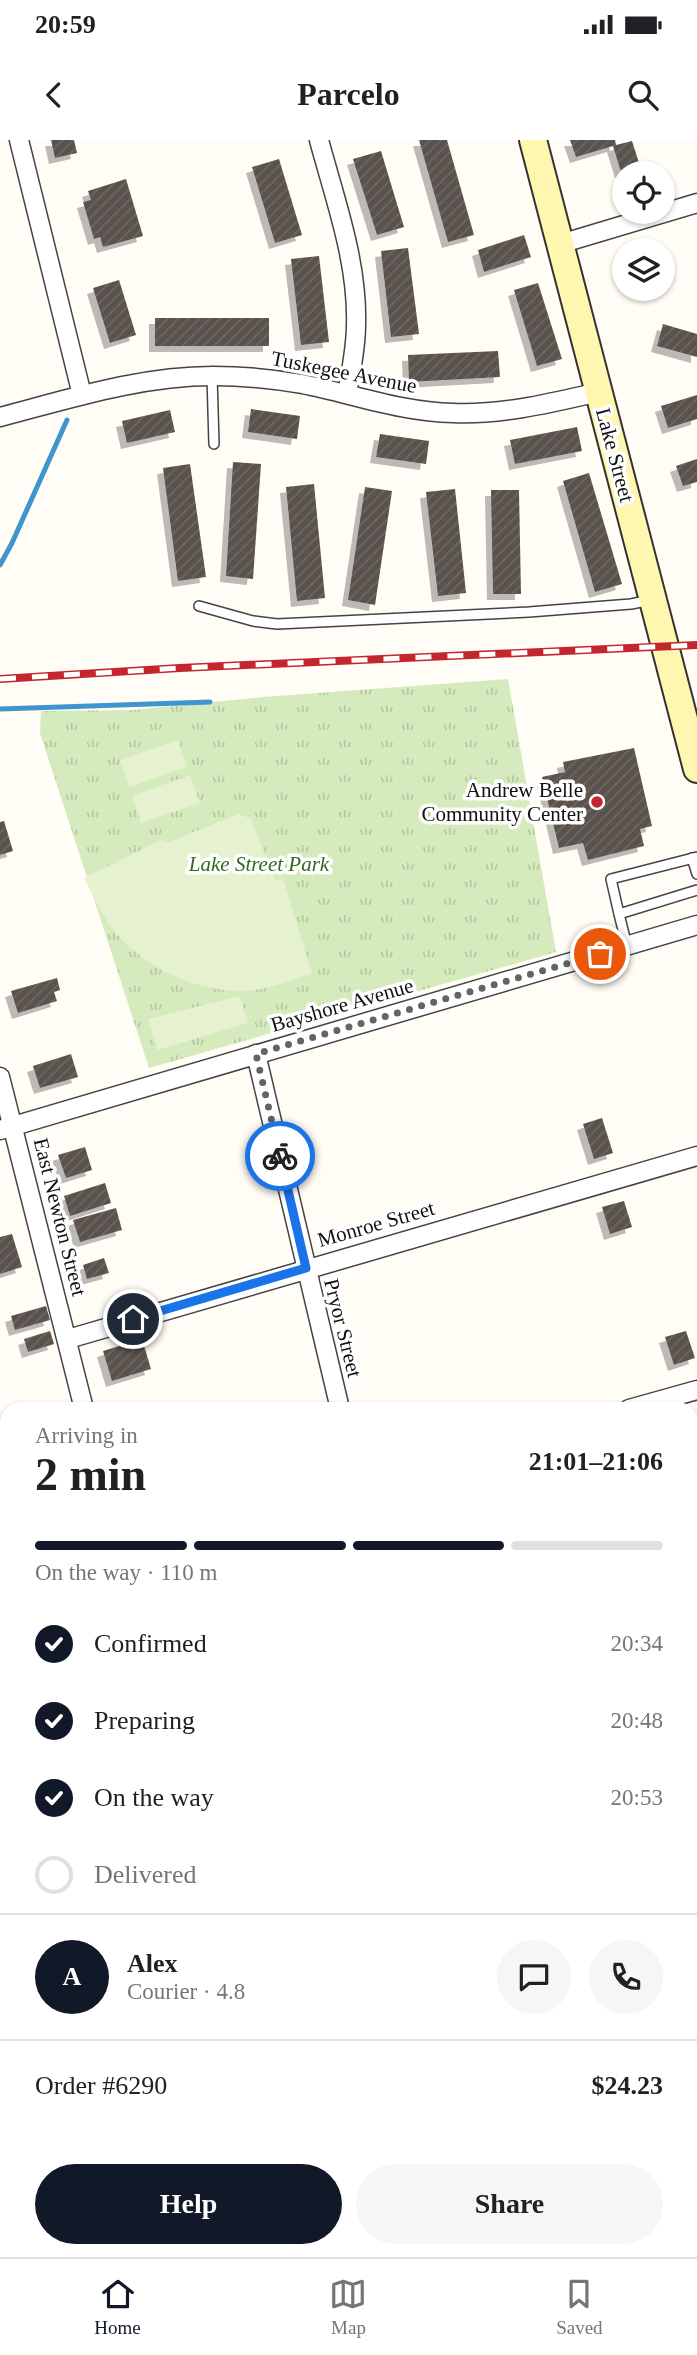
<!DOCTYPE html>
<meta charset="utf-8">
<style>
:root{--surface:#fff;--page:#f6f6f6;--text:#202124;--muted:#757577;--line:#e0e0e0;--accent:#111827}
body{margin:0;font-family:"Times New Roman",serif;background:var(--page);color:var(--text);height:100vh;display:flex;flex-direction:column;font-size:26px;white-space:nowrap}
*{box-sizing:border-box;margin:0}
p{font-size:23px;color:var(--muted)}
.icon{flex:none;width:38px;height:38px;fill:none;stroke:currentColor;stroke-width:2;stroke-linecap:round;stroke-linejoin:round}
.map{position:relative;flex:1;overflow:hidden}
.sheet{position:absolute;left:0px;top:1262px;width:698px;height:856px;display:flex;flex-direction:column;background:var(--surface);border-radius:21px 21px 0 0;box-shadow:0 2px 5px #0004}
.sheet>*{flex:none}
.buttons{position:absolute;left:612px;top:21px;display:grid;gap:14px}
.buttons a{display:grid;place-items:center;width:63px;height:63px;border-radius:50%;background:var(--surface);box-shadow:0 2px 5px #0004;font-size:35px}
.pin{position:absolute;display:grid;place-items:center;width:60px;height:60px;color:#fff;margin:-30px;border:4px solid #fff;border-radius:50%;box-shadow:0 2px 7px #0007}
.courier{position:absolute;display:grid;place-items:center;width:70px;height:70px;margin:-35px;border:5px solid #1a73e8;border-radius:50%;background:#fff;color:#222;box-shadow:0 2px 9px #0007}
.overview em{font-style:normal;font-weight:700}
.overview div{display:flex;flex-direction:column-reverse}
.overview{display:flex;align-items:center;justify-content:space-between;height:119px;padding:0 35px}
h1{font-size:46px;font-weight:700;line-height:52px}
.bar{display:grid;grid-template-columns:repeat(4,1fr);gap:10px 7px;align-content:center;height:84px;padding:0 35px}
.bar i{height:9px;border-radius:5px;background:var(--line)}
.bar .on{background:var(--accent)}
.bar p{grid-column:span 4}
.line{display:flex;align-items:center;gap:18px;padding:0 35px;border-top:2px solid var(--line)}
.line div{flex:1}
.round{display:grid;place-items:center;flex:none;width:74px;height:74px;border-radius:37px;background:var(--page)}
ol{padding:0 35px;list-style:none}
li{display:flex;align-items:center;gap:21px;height:77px}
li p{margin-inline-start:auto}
li .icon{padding:7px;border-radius:50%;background:var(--accent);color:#fff;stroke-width:4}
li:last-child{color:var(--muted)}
li i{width:38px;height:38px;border:4px solid var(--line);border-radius:50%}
.primary-button{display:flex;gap:14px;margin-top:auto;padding:14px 35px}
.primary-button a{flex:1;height:80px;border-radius:42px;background:var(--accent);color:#fff;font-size:28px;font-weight:700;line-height:80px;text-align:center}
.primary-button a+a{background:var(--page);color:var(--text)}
.status{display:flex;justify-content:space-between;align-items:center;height:49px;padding:0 35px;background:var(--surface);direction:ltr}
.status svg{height:19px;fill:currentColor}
header{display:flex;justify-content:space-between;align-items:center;height:91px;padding:0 35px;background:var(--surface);font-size:32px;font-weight:700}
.tab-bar{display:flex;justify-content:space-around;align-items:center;height:98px;border-top:2px solid var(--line);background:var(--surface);font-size:19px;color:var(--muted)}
.tab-bar a{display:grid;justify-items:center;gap:4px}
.tab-bar .on{color:var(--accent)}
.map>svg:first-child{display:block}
.park{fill:url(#park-tufts)}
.pitch{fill:#e6f2cf}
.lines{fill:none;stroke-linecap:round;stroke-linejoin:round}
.stream{stroke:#3f96cf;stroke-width:5}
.building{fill:url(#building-hatch);filter:url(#shadow)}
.lane-casing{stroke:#444;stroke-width:12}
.street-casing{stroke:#444;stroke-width:21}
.secondary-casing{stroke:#333;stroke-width:30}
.lane{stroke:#fff;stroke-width:9}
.street{stroke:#fff;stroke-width:18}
.secondary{stroke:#fff6b0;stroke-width:26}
.rail-casing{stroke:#c4262e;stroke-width:8}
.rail{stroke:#fff;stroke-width:5;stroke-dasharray:16;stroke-linecap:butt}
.done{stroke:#646461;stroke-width:7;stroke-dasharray:0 12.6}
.route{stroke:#1a73e8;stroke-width:9}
.poi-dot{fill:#c4262e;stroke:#fff;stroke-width:2.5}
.labels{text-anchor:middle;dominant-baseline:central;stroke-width:7;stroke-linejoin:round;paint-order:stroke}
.street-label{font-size:21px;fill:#111;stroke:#fff}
.poi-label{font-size:21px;fill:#111;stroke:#fff;text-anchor:end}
.park-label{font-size:21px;font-style:italic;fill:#2f6b1f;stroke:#fff}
</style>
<div class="status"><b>20:59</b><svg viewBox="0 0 49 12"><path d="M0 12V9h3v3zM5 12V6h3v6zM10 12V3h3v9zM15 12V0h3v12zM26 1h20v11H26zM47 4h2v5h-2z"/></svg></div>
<header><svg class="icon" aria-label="back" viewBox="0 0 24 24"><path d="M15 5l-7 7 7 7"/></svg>Parcelo<svg class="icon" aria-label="search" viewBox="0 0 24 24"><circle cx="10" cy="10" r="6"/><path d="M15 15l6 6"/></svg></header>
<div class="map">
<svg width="697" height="2117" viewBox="0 0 697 2117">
<defs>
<pattern id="park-tufts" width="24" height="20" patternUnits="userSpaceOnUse" patternTransform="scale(1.75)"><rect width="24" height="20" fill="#d5ebbd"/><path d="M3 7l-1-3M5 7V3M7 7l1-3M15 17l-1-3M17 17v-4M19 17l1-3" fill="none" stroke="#b6c8a1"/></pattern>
<pattern id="building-hatch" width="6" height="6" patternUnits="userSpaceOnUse" patternTransform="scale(1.75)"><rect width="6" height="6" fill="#5a524d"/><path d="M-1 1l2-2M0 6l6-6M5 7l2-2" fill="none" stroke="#6d6662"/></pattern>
<filter id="shadow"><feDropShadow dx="-6" dy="6" stdDeviation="0" flood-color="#0004"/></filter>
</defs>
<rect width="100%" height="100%" fill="#fffdf5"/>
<!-- park -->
<path class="park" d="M508,539l48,273 -407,116 -109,-335 1,-22 91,-1 131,-13z"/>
<!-- pitch -->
<g class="pitch">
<path d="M178,600l9,27 -58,20 -9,-27z"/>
<path d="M190,635l10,28 -59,20 -9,-27z"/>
<path d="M239,674l12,5 24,61 8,-1 29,94c-17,6 -34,13 -52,16 -51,9 -111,-17 -144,-56 -14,-16 -22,-36 -32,-55l77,-38 8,2z"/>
<path d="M240,856l8,27 -91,27 -9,-31z"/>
</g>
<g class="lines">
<!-- stream -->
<g class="stream">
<path d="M0,425l12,-22 55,-123"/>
<path d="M0,569l210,-7"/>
</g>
</g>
<!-- building -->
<g class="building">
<path d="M51,0h23l3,13 -22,5z"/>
<path d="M419,0h28l27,95 -26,7z"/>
<path d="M570,0h45l1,5 16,-4 8,25 -19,6 -8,-26 -37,11z"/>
<path d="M381,11l23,76 -27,8 -24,-76z"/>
<path d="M279,19l23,76 -27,8 -23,-76z"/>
<path d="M126,39l17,57 -40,11 -3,-10 -6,2 -11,-37 8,-2 -3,-9z"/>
<path d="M524,95l7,22 -47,15 -6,-22z"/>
<path d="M408,108l11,86 -28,3 -10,-86z"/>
<path d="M319,116l10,86 -28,3 -10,-86z"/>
<path d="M119,140l17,55 -26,8 -17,-55z"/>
<path d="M538,143l24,76 -25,7 -23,-76z"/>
<rect x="155" y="178" width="114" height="28"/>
<path d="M663,184l34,10v23l-40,-11z"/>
<path d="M498,211l2,26 -91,5 -1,-27z"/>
<path d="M697,255v24l-29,9 -7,-22z"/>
<path d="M251,269l49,7 -3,23 -49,-7z"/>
<path d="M170,270l5,22 -48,11 -5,-22z"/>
<path d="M577,287l5,24 -67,13 -5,-24z"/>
<path d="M380,294l49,7 -3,23 -50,-7z"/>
<path d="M697,319v23l-14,4 -7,-20z"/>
<path d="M233,322l28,2 -8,115 -27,-3z"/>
<path d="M190,324l16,113 -28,4 -15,-113z"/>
<path d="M589,333l33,111 -27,8 -32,-111z"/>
<path d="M314,344l11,114 -28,3 -11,-114z"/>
<path d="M365,347l27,4 -17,114 -27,-5z"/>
<path d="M455,349l11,104 -28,3 -12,-104z"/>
<path d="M491,350h28l2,104h-28z"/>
<path d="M634,608l18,78 -12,3 4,17 -56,14 -5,-17 -24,5 -17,-71 23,-5 -2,-10z"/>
<path d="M4,681l9,30 -13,4v-33z"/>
<path d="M57,838l3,12 -6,2 3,9 -39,12 -7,-22z"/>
<path d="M71,914l7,23 -38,11 -7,-22z"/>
<path d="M602,978l11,35 -19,6 -11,-35z"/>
<path d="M85,1007l7,23 -26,8 -8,-23z"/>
<path d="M105,1043l6,20 -41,13 -6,-20z"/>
<path d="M624,1061l8,26 -22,7 -8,-27z"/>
<path d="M116,1068l6,22 -42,12 -7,-22z"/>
<path d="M12,1094l10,33 -22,7v-37z"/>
<path d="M104,1118l5,15 -22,6 -4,-14z"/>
<path d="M46,1166l4,14 -35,10 -4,-14z"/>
<path d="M50,1191l4,13 -26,8 -4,-13z"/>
<path d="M686,1191l9,27 -21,7 -9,-28z"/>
<path d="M142,1199l9,30 -39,12 -9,-30z"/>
</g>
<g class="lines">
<defs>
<g id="lane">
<path d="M212,236l2,68"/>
<path d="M199,466l54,15 24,3 252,-12 102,-8 20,-4"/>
<path d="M697,717l-86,22 8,35 78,-24"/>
<path d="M692,718l5,16"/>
<path d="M619,774l8,32"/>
</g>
<g id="street">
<path d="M19,0l63,255"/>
<path d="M319,0c16,60 39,122 37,185 0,23 -5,46 -9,69"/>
<path d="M560,104l137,-41"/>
<path d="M0,277c69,-18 140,-41 213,-41 29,0 61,3 89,8 51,10 99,28 151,29 50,2 98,-10 146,-21"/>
<path d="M256,914l84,355"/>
<path d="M0,937l84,332"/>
<path d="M0,990l697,-205"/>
<path d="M68,1199l629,-183"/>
<path d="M629,1269l68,-19"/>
<path d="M0,1357l7,-2"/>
<path d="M691,1436l6,-2"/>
<path d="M691,1632l6,-1"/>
<path d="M691,1812l6,-2"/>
<path d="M0,1813l7,-1"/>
<path d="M0,2004l7,-2"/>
</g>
<path id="secondary" d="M533,0l164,629"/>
</defs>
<!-- lane casing -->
<use href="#lane" class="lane-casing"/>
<!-- street casing -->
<use href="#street" class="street-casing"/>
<!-- secondary casing -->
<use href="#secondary" class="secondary-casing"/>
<!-- lane -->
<use href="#lane" class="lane"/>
<!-- street -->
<use href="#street" class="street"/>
<!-- secondary -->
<use href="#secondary" class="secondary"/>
<defs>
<path id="rail" d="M0,539l180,-11 517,-23"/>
</defs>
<!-- rail casing -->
<use href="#rail" class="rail-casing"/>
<!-- rail -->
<use href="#rail" class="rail"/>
</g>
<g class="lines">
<!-- done -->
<path class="done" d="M280,1016l-24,-102 344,-100"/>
<!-- route -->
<path class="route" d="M133,1179l173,-51 -26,-112"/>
</g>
<!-- markers -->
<circle class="poi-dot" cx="597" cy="662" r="7"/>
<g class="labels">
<!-- street labels -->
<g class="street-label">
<text transform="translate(344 232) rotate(11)">Tuskegee Avenue</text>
<text transform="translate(615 315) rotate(75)">Lake Street</text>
<text transform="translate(342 865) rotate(-16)">Bayshore Avenue</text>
<text transform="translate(60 1077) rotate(76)">East Newton Street</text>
<text transform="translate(376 1084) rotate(-16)">Monroe Street</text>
<text transform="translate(343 1188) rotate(76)">Pryor Street</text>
</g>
<!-- poi labels -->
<g class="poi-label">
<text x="583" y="650">Andrew Belle<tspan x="583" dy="24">Community Center</tspan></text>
</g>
<!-- park labels -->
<g class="park-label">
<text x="259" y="724">Lake Street Park</text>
</g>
</g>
</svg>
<div class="buttons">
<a><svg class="icon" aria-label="locate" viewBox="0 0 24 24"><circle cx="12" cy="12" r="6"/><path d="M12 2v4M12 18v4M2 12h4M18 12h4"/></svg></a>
<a><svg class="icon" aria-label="layers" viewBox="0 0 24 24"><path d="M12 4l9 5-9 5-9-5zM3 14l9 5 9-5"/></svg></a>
</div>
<div class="pin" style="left:600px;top:814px;background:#ea580c"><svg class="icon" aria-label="bag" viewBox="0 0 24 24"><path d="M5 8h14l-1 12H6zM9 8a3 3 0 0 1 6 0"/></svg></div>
<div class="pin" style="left:133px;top:1179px;background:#1f2937"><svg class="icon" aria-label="home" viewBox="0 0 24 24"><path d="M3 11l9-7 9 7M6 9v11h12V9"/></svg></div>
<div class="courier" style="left:280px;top:1016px"><svg class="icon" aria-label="bike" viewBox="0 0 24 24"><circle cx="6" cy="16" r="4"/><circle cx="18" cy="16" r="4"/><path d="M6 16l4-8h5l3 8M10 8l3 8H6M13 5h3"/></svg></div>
<section class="sheet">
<div class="overview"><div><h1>2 min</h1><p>Arriving in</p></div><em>21:01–21:06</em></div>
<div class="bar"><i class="on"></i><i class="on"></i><i class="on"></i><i></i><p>On the way · 110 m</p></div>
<ol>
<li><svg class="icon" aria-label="check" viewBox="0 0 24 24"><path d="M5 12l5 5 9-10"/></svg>Confirmed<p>20:34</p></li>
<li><svg class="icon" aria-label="check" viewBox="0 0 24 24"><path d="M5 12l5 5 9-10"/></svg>Preparing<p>20:48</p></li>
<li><svg class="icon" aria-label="check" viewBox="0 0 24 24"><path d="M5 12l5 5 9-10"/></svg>On the way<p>20:53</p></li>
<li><i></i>Delivered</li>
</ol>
<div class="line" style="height:126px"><b class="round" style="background:var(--accent);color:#fff">A</b><div><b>Alex</b><p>Courier · 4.8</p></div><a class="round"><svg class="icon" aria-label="chat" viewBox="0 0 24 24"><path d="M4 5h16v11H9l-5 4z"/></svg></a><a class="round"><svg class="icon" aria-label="phone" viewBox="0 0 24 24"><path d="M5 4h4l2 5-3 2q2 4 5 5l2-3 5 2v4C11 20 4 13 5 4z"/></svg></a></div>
<div class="line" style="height:91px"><div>Order #6290</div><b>$24.23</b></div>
<div class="primary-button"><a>Help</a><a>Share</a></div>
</section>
</div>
<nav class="tab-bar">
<a class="on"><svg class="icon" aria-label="home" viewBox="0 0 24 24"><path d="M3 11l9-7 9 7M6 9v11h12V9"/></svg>Home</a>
<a><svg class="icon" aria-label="map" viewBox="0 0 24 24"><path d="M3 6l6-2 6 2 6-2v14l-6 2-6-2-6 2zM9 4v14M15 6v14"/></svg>Map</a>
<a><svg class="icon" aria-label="saved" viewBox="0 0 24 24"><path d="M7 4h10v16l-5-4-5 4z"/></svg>Saved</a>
</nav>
